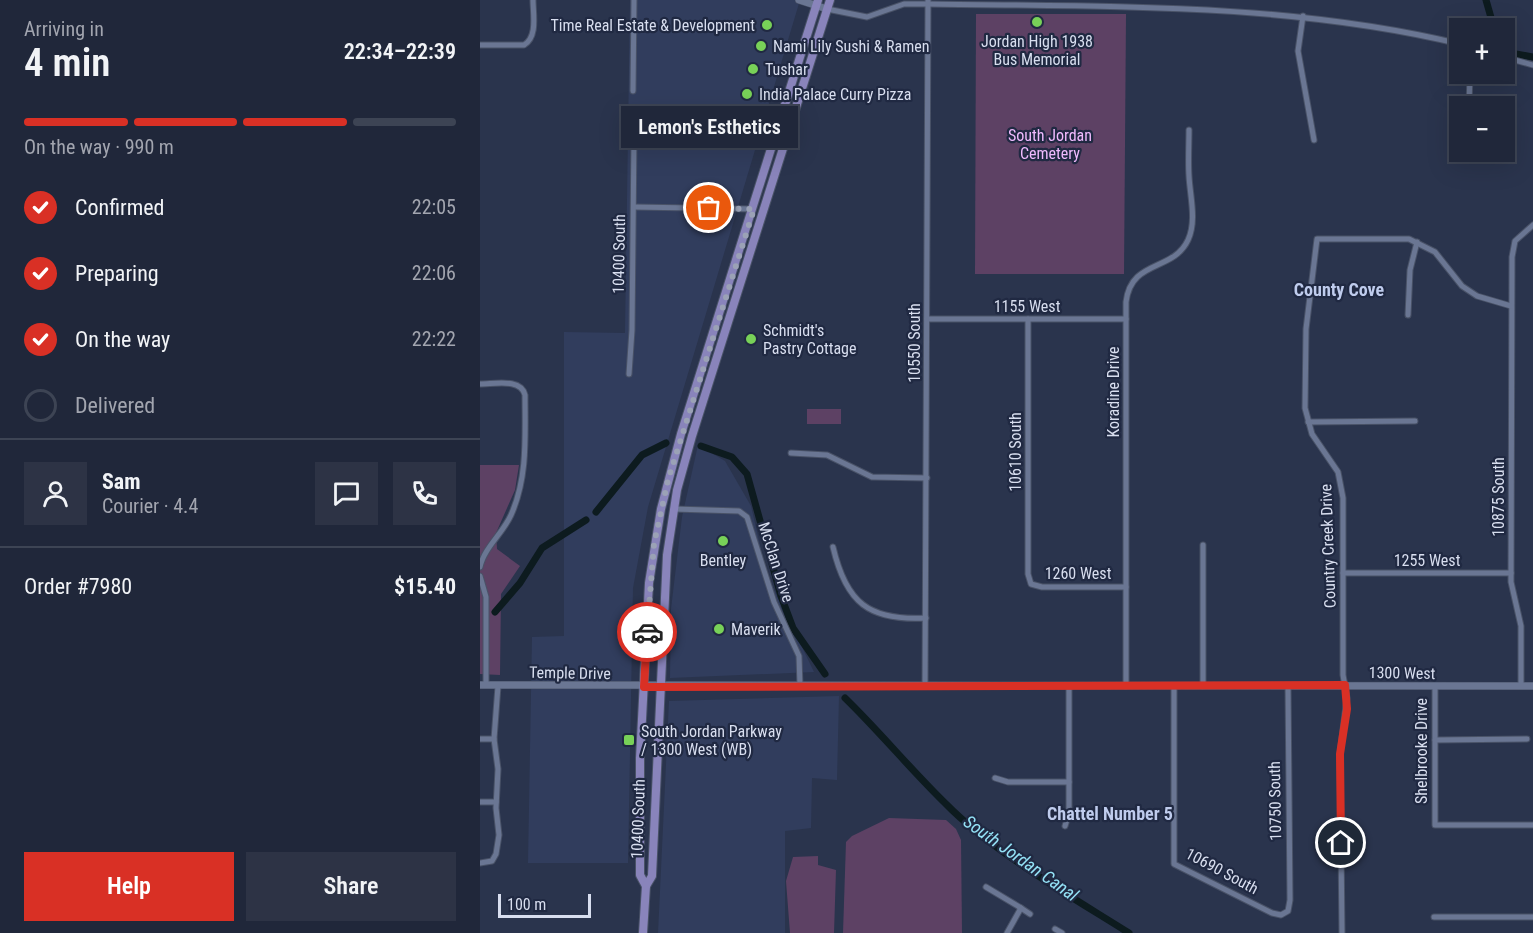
<!DOCTYPE html>
<meta charset="utf-8">
<style>
:root{--surface:#20273a;--page:#2d3345;--text:#f1f3f6;--muted:#a2a5af;--line:#3d4454;--accent:#d93025}
body{margin:0;font-family:"Roboto Condensed",sans-serif;background:var(--page);color:var(--text);height:100vh;display:flex;flex-direction:column;font-size:22px;white-space:nowrap}
*{box-sizing:border-box;margin:0}
p{font-size:20px;color:var(--muted)}
.icon{flex:none;width:33px;height:33px;fill:none;stroke:currentColor;stroke-width:2;stroke-linecap:round;stroke-linejoin:round}
.map{position:relative;flex:1;overflow:hidden}
.panel{display:flex;flex-direction:column;background:var(--surface);width:480px}
.panel>*{flex:none}
.tools{position:absolute;left:969px;top:18px;display:grid;gap:12px}
.tools a{display:grid;place-items:center;width:66px;height:66px;border-radius:0px;background:var(--surface);box-shadow:0 6px 24px #0002,0 0 0 2px var(--line);font-size:30px}
.scale{position:absolute;left:18px;bottom:15px;width:93px;box-sizing:border-box;padding-left:6px;border:3px solid #d8deef;border-top:0;font-size:16px;line-height:21px;white-space:nowrap;color:#d8deef;-webkit-text-stroke:4px #202942;paint-order:stroke}
.pin{position:absolute;display:grid;place-items:center;width:51px;height:51px;color:#fff;margin:-26px;border:3px solid #fff;border-radius:50%;box-shadow:0 2px 6px #0007}
.courier{position:absolute;display:grid;place-items:center;width:60px;height:60px;margin:-30px;border:4px solid #d93025;border-radius:50%;background:#fff;color:#222;box-shadow:0 2px 8px #0007}
.bubble{position:absolute;height:42px;border-radius:0px;background:var(--surface);box-shadow:0 6px 24px #0002,0 0 0 2px var(--line);font-size:20px;font-weight:600;line-height:42px;text-align:center}
.head em{font-style:normal;font-weight:600}
.head div{display:flex;flex-direction:column-reverse}
.head{display:flex;align-items:center;justify-content:space-between;height:102px;padding:0 24px}
h1{font-size:39px;font-weight:600;line-height:45px}
.bar{display:grid;grid-template-columns:repeat(4,1fr);gap:9px 6px;align-content:center;height:72px;padding:0 24px}
.bar i{height:8px;border-radius:4px;background:var(--line)}
.bar .active{background:var(--accent)}
.bar p{grid-column:span 4}
.line{display:flex;align-items:center;gap:15px;padding:0 24px;border-top:2px solid var(--line)}
.line div{flex:1}
.round{display:grid;place-items:center;flex:none;width:63px;height:63px;border-radius:0px;background:var(--page)}
ol{padding:0 24px;list-style:none}
li{display:flex;align-items:center;gap:18px;height:66px}
li p{margin-inline-start:auto}
li .icon{padding:6px;border-radius:50%;background:var(--accent);color:#fff;stroke-width:4}
li:last-child{color:var(--muted)}
li i{width:33px;height:33px;border:3px solid var(--line);border-radius:50%}
.action{display:flex;gap:12px;margin-top:auto;padding:12px 24px}
.action a{flex:1;height:69px;border-radius:0px;background:var(--accent);color:#fff;font-size:24px;font-weight:600;line-height:69px;text-align:center}
.action a+a{background:var(--page);color:var(--text)}
main{display:flex;flex:1;min-height:0}
.map>svg:first-child{display:block}
.built{fill:#313d5d}
.green{fill:#5d4164}
.lines{fill:none;stroke-linecap:round;stroke-linejoin:round}
.canal{stroke:#0d1b1f;stroke-width:7}
.street-casing{stroke:#495267;stroke-width:7}
.secondary-casing{stroke:#495267;stroke-width:8}
.primary-casing{stroke:#495267;stroke-width:10}
.street{stroke:#6a7693;stroke-width:5}
.secondary{stroke:#6a7693;stroke-width:7}
.primary{stroke:#8984bb;stroke-width:8}
.done{stroke:#9ba2b6;stroke-width:6;stroke-dasharray:0 10.8}
.route{stroke:#d93025;stroke-width:8}
.poi-dot{fill:#78d158;stroke:#202942;stroke-width:2}
.labels{text-anchor:middle;dominant-baseline:central;stroke-width:4.5;stroke-linejoin:round;paint-order:stroke}
.poi-label{font-size:16px;fill:#d8deef;stroke:#202942;text-anchor:start}
.park-label{font-size:16px;fill:#f0bafe;stroke:#202942}
.street-label{font-size:16px;fill:#d8deef;stroke:#202942}
.neighbourhood-label{font-size:18px;font-weight:bold;fill:#bfcced;stroke:#202942}
.water-label{font-size:18px;font-style:italic;fill:#94e2f6;stroke:#202942}
</style>
<main>
<section class="panel">
<div class="head"><div><h1>4 min</h1><p>Arriving in</p></div><em>22:34–22:39</em></div>
<div class="bar"><i class="active"></i><i class="active"></i><i class="active"></i><i></i><p>On the way · 990 m</p></div>
<ol>
<li><svg class="icon" aria-label="check" viewBox="0 0 24 24"><path d="M5 12l5 5 9-10"/></svg>Confirmed<p>22:05</p></li>
<li><svg class="icon" aria-label="check" viewBox="0 0 24 24"><path d="M5 12l5 5 9-10"/></svg>Preparing<p>22:06</p></li>
<li><svg class="icon" aria-label="check" viewBox="0 0 24 24"><path d="M5 12l5 5 9-10"/></svg>On the way<p>22:22</p></li>
<li><i></i>Delivered</li>
</ol>
<div class="line" style="height:108px"><a class="round"><svg class="icon" aria-label="person" viewBox="0 0 24 24"><circle cx="12" cy="8" r="4"/><path d="M4 21q1-7 8-7t8 7"/></svg></a><div><b>Sam</b><p>Courier · 4.4</p></div><a class="round"><svg class="icon" aria-label="chat" viewBox="0 0 24 24"><path d="M4 5h16v11H9l-5 4z"/></svg></a><a class="round"><svg class="icon" aria-label="phone" viewBox="0 0 24 24"><path d="M5 4h4l2 5-3 2q2 4 5 5l2-3 5 2v4C11 20 4 13 5 4z"/></svg></a></div>
<div class="line" style="height:78px"><div>Order #7980</div><b>$15.40</b></div>
<div class="action"><a>Help</a><a>Share</a></div>
</section>
<div class="map">
<svg width="1053" height="933" viewBox="0 0 1053 933">
<rect width="100%" height="100%" fill="#2a344d"/>
<!-- built -->
<g class="built">
<path d="M150,0h170l-152,507 -15,81 -5,275h-100l4,-226 32,-1v-304l61,1z"/>
<path d="M218,445l27,16 26,45 16,69 47,97 -144,6 1,-69 11,-92z"/>
<path d="M359,696l-2,84 -25,-2 -1,50 -26,3v102h-127l11,-232z"/>
</g>
<!-- green -->
<g class="green">
<path d="M496,14h150l-2,260h-149z"/>
<rect x="327" y="409" width="34" height="15"/>
<path d="M0,465h39l-4,25 -19,43 1,16 23,17 -19,28 -1,81 -20,-1z"/>
<path d="M409,818l57,2 10,9 5,11 1,93h-119l3,-91 6,-6z"/>
<path d="M338,856v9l18,5 -2,63h-44l-4,-52 7,-24z"/>
</g>
<g class="lines">
<!-- canal -->
<g class="canal">
<path d="M1006,0l8,28"/>
<path d="M1024,47l12,7 17,3"/>
<path d="M221,446l31,11 15,17 34,122 12,32 32,46"/>
<path d="M116,512l46,-57 24,-12"/>
<path d="M15,612l25,-29 22,-35 44,-28"/>
<path d="M365,698c35,34 66,72 101,106 47,48 126,93 183,129"/>
</g>
<defs>
<g id="street">
<path d="M347,9l40,8 37,-13h23c178,3 359,-2 533,40"/>
<path d="M823,16l-5,35 16,89"/>
<path d="M0,45h44c14,-8 9,-31 9,-45"/>
<path d="M1024,57l29,8"/>
<path d="M153,91l1,-91"/>
<path d="M989,106l1,-32"/>
<path d="M154,207l119,2"/>
<path d="M928,315l2,-45 7,-28"/>
<path d="M447,319h199"/>
<path d="M548,319v255l3,10 11,3h84"/>
<path d="M149,374l3,-44 2,-194"/>
<path d="M0,384c15,0 41,-6 45,11 0,41 3,82 -14,120 -8,18 -27,33 -31,52"/>
<path d="M828,422l107,-1"/>
<path d="M311,453l36,2 45,22 55,1"/>
<path d="M194,509l65,2 8,6 27,85 25,54 1,30"/>
<path d="M353,547c13,56 36,74 93,71"/>
<path d="M863,573h168"/>
<path d="M0,576l6,21v88"/>
<path d="M445,686l3,-686"/>
<path d="M646,686v-384c5,-43 47,-30 62,-62 9,-19 2,-44 1,-64 -1,-15 0,-31 0,-46"/>
<path d="M694,686v178l98,49 9,2 7,-4 2,-11 -2,-214"/>
<path d="M723,686v-141"/>
<path d="M1041,686v-60l-10,-44 1,-325 3,-16 18,-16"/>
<path d="M955,687v138h98"/>
<path d="M0,739h14"/>
<path d="M955,740l92,-1"/>
<path d="M515,778l13,4h61"/>
<path d="M0,802h16"/>
<path d="M585,826l4,-13v-127"/>
<path d="M0,863l12,-2 4,-7 3,-19 -3,-27 2,-39 -4,-30 4,-53"/>
<path d="M506,887l35,21 -14,25"/>
<path d="M541,908l9,6"/>
<path d="M954,917h99"/>
<path d="M575,929l7,4"/>
<path d="M862,933l-2,-179 7,-56 -4,-23v-177l-5,-26 -26,-38 -7,-26 1,-79 11,-90h92l26,13 27,34 15,10 34,10"/>
</g>
<g id="secondary">
<path d="M319,0l28,9"/>
<path d="M0,685l1053,1"/>
</g>
<g id="primary">
<path d="M166,886l-6,-11v-117l9,-175 12,-74 20,-75 137,-434"/>
<path d="M163,933l3,-47 6,-10 15,-321 10,-65 15,-54 138,-436"/>
</g>
</defs>
<!-- street casing -->
<use href="#street" class="street-casing"/>
<!-- secondary casing -->
<use href="#secondary" class="secondary-casing"/>
<!-- primary casing -->
<use href="#primary" class="primary-casing"/>
<!-- street -->
<use href="#street" class="street"/>
<!-- secondary -->
<use href="#secondary" class="secondary"/>
<!-- primary -->
<use href="#primary" class="primary"/>
</g>
<g class="lines">
<!-- done -->
<path class="done" d="M167,632l7,-88 14,-64 86,-271 -45,-1"/>
<!-- route -->
<path class="route" d="M167,632l-3,55 701,-2 2,24 -7,45 1,89"/>
</g>
<!-- markers -->
<g class="poi-dot">
<circle cx="557" cy="22" r="6"/>
<circle cx="287" cy="25" r="6"/>
<circle cx="281" cy="46" r="6"/>
<circle cx="273" cy="69" r="6"/>
<circle cx="267" cy="94" r="6"/>
<circle cx="271" cy="339" r="6"/>
<circle cx="243" cy="541" r="6"/>
<circle cx="239" cy="629" r="6"/>
<rect x="143" y="734" width="12" height="12" rx="3"/>
</g>
<g class="labels">
<!-- poi labels -->
<g class="poi-label">
<text x="275" y="25" text-anchor="end">Time Real Estate &amp; Development</text>
<text x="557" y="41" text-anchor="middle">Jordan High 1938<tspan x="557" dy="18">Bus Memorial</tspan></text>
<text x="293" y="46">Nami Lily Sushi &amp; Ramen</text>
<text x="285" y="69">Tushar</text>
<text x="279" y="94">India Palace Curry Pizza</text>
<text x="283" y="330">Schmidt's<tspan x="283" dy="18">Pastry Cottage</tspan></text>
<text x="243" y="560" text-anchor="middle">Bentley</text>
<text x="251" y="629">Maverik</text>
<text x="161" y="731">South Jordan Parkway<tspan x="161" dy="18">/ 1300 West (WB)</tspan></text>
</g>
<!-- park labels -->
<g class="park-label">
<text x="570" y="135">South Jordan<tspan x="570" dy="18">Cemetery</tspan></text>
</g>
<!-- street labels -->
<g class="street-label">
<text transform="translate(139 254) rotate(-89)">10400 South</text>
<text x="547" y="306">1155 West</text>
<text transform="translate(434 343) rotate(-90)">10550 South</text>
<text transform="translate(633 392) rotate(-90)">Koradine Drive</text>
<text transform="translate(535 452) rotate(-90)">10610 South</text>
<text transform="translate(1018 497) rotate(-90)">10875 South</text>
<text transform="translate(848 546) rotate(-92)">Country Creek Drive</text>
<text x="947" y="560">1255 West</text>
<text transform="translate(296 562) rotate(72)">McClan Drive</text>
<text x="598" y="573">1260 West</text>
<text transform="translate(90 673) rotate(1)">Temple Drive</text>
<text transform="translate(922 673) rotate(1)">1300 West</text>
<text transform="translate(941 751) rotate(-90)">Shelbrooke Drive</text>
<text transform="translate(795 801) rotate(-91)">10750 South</text>
<text transform="translate(158 819) rotate(-88)">10400 South</text>
<text transform="translate(742 871) rotate(28)">10690 South</text>
</g>
<!-- neighbourhood labels -->
<g class="neighbourhood-label">
<text x="859" y="289">County Cove</text>
<text x="630" y="813">Chattel Number 5</text>
</g>
<!-- water labels -->
<g class="water-label">
<text transform="translate(541 858) rotate(35)">South Jordan Canal</text>
</g>
</g>
</svg>
<div class="tools">
<a>+</a>
<a>−</a>
</div>
<div class="scale">100 m</div>
<div class="pin" style="left:229px;top:208px;background:#ea580c"><svg class="icon" aria-label="bag" viewBox="0 0 24 24"><path d="M5 8h14l-1 12H6zM9 8a3 3 0 0 1 6 0"/></svg></div>
<div class="pin" style="left:861px;top:843px;background:#1f2937"><svg class="icon" aria-label="home" viewBox="0 0 24 24"><path d="M3 11l9-7 9 7M6 9v11h12V9"/></svg></div>
<div class="courier" style="left:167px;top:632px"><svg class="icon" aria-label="car" viewBox="0 0 24 24"><path d="M5 17H2v-5l4-1 3-4h7l3 4 3 1v5h-3M9 17h6M6 11h13"/><circle cx="7" cy="17" r="2"/><circle cx="17" cy="17" r="2"/></svg></div>
<div class="bubble" style="left:141px;top:106px;width:177px">Lemon's Esthetics</div>
</div>
</main>
